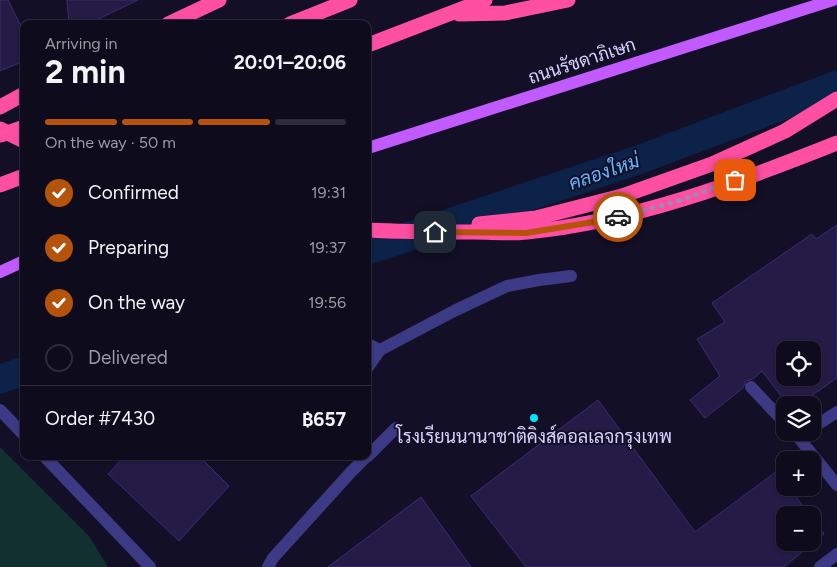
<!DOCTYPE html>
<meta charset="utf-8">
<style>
:root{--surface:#0e0b1c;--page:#1c1929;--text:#f1f3f6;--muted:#9b9ba3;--line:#2e2b3b;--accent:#b45309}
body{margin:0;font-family:Figtree,Sarabun,sans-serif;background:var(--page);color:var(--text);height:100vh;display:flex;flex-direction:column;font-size:19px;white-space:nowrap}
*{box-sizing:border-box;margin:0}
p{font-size:16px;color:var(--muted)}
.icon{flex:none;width:28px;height:28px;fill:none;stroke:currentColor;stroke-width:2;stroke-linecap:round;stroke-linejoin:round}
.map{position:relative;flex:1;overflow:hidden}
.drawer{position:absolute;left:20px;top:20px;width:351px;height:440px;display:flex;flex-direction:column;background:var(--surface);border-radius:10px;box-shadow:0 1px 4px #0004,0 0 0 1px var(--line)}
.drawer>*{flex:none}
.tools{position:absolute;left:776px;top:341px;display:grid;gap:10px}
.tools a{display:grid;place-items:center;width:45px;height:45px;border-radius:10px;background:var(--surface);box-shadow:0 1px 4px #0004,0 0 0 1px var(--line);font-size:25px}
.pin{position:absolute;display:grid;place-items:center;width:42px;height:42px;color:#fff;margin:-21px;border-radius:10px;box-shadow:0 2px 8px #0006}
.courier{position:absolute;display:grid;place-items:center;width:50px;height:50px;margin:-25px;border:4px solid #b45309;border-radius:50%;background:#fff;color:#222;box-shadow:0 1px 6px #0007}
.overview em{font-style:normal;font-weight:700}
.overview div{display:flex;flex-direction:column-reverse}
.overview{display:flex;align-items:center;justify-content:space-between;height:85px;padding:0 25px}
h1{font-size:32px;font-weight:700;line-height:38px}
.bar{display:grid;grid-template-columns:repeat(4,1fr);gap:8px 5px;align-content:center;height:60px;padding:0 25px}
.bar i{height:6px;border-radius:4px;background:var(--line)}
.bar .active{background:var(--accent)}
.bar p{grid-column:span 4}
.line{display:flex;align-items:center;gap:12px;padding:0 25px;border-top:1px solid var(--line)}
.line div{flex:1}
ol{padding:0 25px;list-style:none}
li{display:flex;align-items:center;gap:15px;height:55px}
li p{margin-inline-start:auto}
li .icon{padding:5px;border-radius:50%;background:var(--accent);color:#fff;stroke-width:4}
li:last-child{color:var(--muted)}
li i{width:28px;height:28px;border:2px solid var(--line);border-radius:50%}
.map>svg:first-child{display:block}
.green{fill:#12302f}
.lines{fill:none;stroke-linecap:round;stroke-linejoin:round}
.canal{stroke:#0c2248;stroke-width:29}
.building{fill:#241b47;stroke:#3b2d73;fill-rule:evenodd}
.minor{stroke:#3d3a85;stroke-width:12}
.major{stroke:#c25bff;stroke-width:12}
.highway{stroke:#ff4fa3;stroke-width:15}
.done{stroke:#948fb3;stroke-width:5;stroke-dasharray:0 9}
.route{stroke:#b45309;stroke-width:6}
.poi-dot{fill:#00e5ff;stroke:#130f26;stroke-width:2}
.labels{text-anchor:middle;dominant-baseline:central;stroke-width:4;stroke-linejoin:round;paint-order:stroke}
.street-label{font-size:18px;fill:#d9d4ff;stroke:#130f26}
.poi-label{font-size:18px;fill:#d9d4ff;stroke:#130f26}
.water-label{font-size:19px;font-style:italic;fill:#62b6ff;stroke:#130f26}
</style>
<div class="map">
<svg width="837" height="567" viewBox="0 0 837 567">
<rect width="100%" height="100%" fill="#130f26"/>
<!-- green -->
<path class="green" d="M0,447l89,89 19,31h-108z"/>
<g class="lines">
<!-- canal -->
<g class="canal">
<path d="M368,250l273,-91 196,-74"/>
<path d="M0,379l24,-8"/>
</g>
</g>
<!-- building -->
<g class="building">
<path d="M0,0h8l16,32v29l-24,10z"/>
<path d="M67,0h71l-50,24h-19z"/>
<path d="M837,225v153l-39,27h-10l-26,-34 -9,8 -7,2 -3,7 -38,30 -15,-18 30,-24 -23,-37 28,-17 -13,-19 100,-69 4,5zM785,350h27v28h-27z"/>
<path d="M598,400l97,132 82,-61 8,11v6h4l21,27h-25v27h27v-24l12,16 -40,33h-258l-55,-71z"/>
<path d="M125,456h74l30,30 -50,55 -71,-67z"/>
<path d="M421,497l50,70h-143z"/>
</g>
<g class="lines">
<!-- minor -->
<g class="minor">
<path d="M368,344l12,6 74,-39 53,-25 32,-6 32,-4"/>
<path d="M368,367l12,-17"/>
<path d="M751,387l34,36"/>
<path d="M0,410l24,25"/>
<path d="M812,428l25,-16"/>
<path d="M794,432l43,53"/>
<path d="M44,456l106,111"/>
<path d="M368,456l28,-28"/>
<path d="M268,567l5,-9 78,-86 16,-16"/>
<path d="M820,567l17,-13"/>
</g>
<!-- major -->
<g class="major">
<path d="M368,148l465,-148"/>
<path d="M0,272l24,-11"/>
</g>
<!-- highway -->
<g class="highway">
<path d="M459,14l46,-1 63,-13"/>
<path d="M168,24l51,-24"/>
<path d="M290,24l60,-24"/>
<path d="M368,45l117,-45"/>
<path d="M0,107l24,-13"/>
<path d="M0,129l24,12"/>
<path d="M1,135l23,-8"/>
<path d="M0,185l24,-9"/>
<path d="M479,224l57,-6 86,-22 90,-32 73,-33 52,-32"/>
<path d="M368,230c35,2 70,2 106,2 18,0 36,2 53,0 106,-10 212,-50 310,-89"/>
</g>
</g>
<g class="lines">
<!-- done -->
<path class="done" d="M618,217l57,-15 60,-22"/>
<!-- route -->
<path class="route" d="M435,232l91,1 74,-12 18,-4"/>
</g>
<!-- markers -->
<circle class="poi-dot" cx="534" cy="418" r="5"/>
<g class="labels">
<!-- street labels -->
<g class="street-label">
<text transform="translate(582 61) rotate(-18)">ถนนรัชดาภิเษก</text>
</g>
<!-- poi labels -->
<g class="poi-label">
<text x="534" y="437">โรงเรียนนานาชาติคิงส์คอลเลจกรุงเทพ</text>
</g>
<!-- water labels -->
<g class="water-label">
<text transform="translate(604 172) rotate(-19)">คลองใหม่</text>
</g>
</g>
</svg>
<div class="tools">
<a><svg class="icon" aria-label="locate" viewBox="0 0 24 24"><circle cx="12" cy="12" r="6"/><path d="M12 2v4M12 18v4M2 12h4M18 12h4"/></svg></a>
<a><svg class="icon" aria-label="layers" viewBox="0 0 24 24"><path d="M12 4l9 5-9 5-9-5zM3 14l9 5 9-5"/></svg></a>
<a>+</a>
<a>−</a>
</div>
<div class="pin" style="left:735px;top:180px;background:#ea580c"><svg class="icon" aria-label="bag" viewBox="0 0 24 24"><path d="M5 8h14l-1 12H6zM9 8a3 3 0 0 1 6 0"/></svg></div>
<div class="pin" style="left:435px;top:232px;background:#1f2937"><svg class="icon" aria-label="home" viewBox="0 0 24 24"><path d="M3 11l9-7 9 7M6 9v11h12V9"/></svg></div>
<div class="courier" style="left:618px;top:217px"><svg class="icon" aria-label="car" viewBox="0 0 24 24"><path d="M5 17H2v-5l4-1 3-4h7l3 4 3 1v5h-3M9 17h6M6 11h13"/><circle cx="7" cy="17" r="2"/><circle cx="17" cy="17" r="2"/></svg></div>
<section class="drawer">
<div class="overview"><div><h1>2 min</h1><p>Arriving in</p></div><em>20:01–20:06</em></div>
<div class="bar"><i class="active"></i><i class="active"></i><i class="active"></i><i></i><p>On the way · 50 m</p></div>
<ol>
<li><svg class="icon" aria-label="check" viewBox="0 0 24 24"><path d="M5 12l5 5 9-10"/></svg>Confirmed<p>19:31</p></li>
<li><svg class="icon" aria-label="check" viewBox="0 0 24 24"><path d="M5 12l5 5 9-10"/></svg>Preparing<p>19:37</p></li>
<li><svg class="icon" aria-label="check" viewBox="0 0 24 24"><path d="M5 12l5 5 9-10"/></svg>On the way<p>19:56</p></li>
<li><i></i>Delivered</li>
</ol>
<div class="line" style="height:65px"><div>Order #7430</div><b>฿657</b></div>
</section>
</div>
